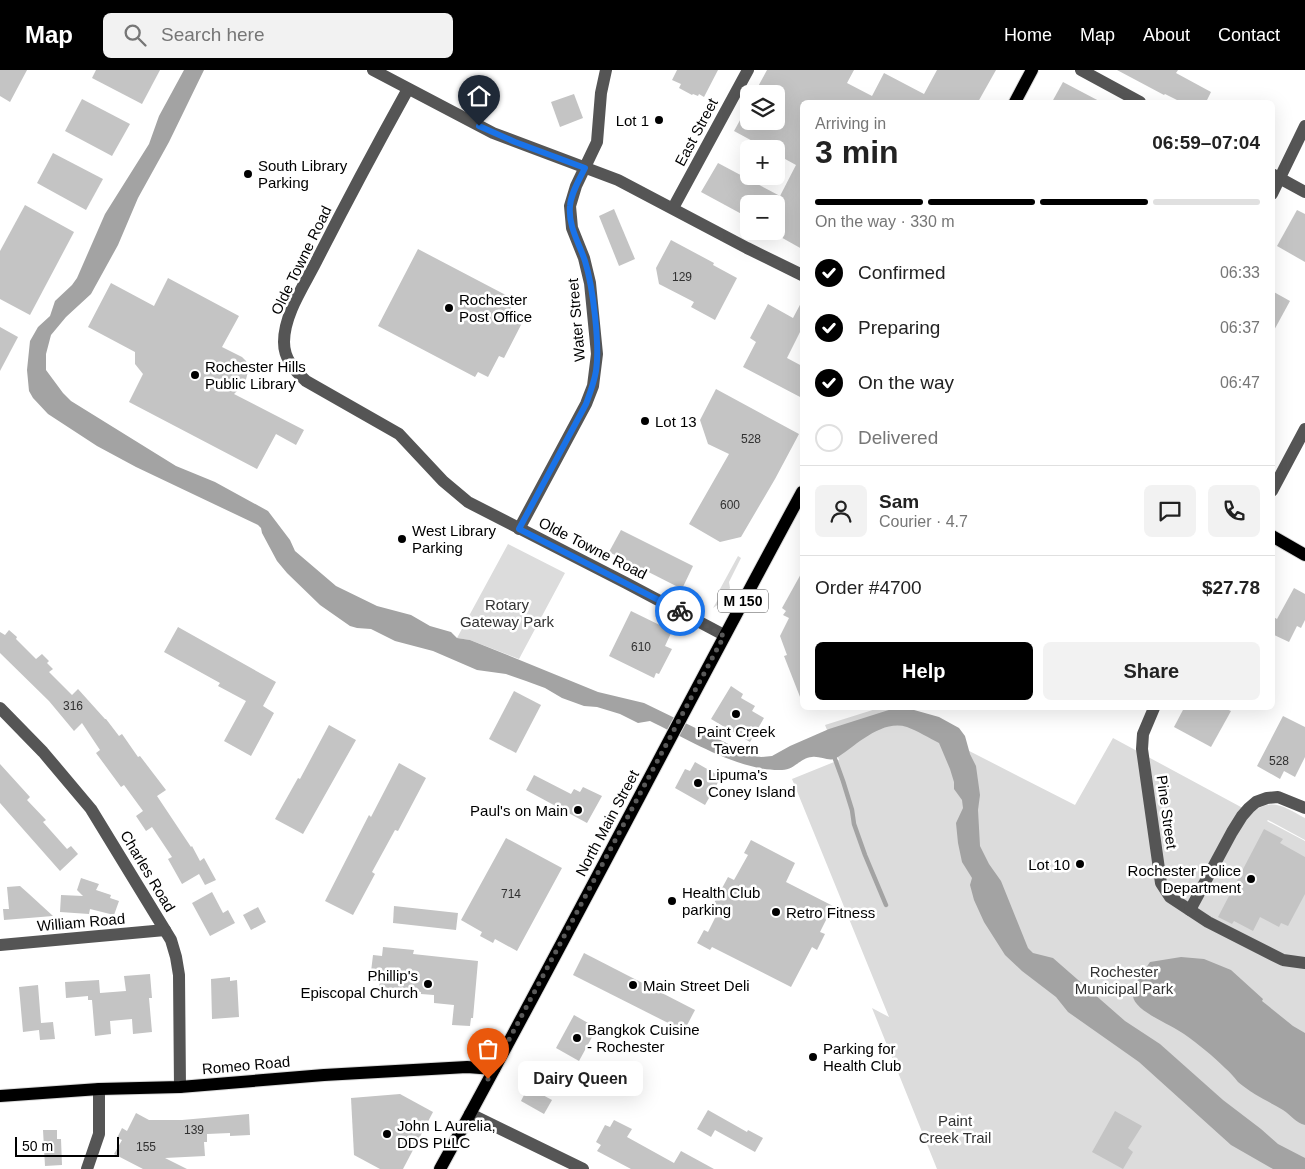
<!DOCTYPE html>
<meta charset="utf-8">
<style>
:root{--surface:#fff;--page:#f2f2f2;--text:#222;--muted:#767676;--line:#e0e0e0;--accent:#000}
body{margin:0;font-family:Helvetica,sans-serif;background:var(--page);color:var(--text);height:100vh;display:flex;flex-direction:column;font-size:19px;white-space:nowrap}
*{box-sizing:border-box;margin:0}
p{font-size:16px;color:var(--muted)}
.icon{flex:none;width:28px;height:28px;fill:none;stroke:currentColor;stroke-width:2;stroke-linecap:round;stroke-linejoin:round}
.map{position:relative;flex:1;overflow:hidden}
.panel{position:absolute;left:800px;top:30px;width:475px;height:610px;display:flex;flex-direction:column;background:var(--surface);border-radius:8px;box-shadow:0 5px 20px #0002}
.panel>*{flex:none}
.controls{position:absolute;left:740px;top:15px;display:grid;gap:10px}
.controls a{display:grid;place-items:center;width:45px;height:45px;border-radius:8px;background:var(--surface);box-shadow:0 5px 20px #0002;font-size:25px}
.scale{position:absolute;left:15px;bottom:12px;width:104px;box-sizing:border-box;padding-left:5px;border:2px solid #000;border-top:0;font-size:14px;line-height:18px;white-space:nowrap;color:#000;-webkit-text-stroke:4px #fff;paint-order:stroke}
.pin{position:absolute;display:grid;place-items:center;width:42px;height:42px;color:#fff;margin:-51px -21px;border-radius:50% 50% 50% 0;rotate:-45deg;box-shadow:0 0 5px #0007}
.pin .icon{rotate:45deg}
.courier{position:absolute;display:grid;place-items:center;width:50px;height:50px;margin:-25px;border:4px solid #1a73e8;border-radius:50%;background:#fff;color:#222;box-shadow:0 1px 6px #0007}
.bubble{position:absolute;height:35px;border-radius:8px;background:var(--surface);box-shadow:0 5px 20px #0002;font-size:16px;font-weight:700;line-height:35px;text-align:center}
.summary em{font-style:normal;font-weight:700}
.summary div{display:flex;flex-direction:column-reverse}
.summary{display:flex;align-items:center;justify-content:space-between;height:85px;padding:0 15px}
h1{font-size:32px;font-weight:700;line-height:38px}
.bar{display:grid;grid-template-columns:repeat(4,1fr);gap:8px 5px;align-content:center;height:60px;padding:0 15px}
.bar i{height:6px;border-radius:4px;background:var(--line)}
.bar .active{background:var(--accent)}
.bar p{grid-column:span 4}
.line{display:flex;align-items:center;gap:12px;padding:0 15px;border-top:1px solid var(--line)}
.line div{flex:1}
.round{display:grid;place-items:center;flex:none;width:52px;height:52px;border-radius:8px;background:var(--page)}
ol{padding:0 15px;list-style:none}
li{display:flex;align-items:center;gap:15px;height:55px}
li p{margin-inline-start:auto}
li .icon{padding:5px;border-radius:50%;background:var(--accent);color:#fff;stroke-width:4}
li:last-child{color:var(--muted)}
li i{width:28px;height:28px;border:2px solid var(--line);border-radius:50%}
.cta{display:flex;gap:10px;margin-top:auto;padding:10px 15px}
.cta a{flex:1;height:58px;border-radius:8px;background:var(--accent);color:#fff;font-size:20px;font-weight:700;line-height:58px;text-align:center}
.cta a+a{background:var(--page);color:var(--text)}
header{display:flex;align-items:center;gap:30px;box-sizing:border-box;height:70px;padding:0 25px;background:var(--accent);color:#fff}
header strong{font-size:24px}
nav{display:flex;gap:28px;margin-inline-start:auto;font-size:18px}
.search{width:350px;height:45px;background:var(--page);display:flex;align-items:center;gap:12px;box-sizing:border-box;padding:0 18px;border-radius:8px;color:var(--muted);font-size:19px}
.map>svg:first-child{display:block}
.green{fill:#dcdcdc}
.water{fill:#a3a3a3}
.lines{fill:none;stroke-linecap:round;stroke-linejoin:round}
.stream{stroke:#a3a3a3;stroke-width:4.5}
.building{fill:#c4c4c4}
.major-casing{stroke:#dbdbdb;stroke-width:14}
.minor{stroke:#555;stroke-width:12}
.major{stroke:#000;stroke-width:12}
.done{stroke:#595959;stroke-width:5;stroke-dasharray:0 9}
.route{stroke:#1a73e8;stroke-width:6}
.poi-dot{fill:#000;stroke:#fff;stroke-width:2}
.labels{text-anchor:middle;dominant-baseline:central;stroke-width:5;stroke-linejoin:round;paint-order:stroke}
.number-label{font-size:12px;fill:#313131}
.shield{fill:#fff;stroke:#4c4c4c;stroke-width:1}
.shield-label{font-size:14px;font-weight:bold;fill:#000}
.poi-label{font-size:15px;fill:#000;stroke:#fff;text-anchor:start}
.street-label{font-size:15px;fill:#000;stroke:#fff}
.park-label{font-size:15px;fill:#333;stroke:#fff}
</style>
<header>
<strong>Map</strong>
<div class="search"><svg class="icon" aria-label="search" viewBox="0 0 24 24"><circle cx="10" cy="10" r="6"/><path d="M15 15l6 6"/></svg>Search here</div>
<nav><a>Home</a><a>Map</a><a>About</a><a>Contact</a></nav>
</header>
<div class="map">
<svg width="1305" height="1099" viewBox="0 0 1305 1099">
<rect width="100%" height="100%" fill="#fff"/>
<!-- green -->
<g class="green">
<path d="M508,474l57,29 -46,86 -49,-19 -13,-2z"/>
<path d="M738,486l3,2 -12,24 1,6 -8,14 -9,6 7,-12v-7z"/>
<path d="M879,638h6l190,97 38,-67 139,75c20,-17 34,-5 53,5v22l-37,-20 -1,1 38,20v328h-368l-65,-161 17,9 -97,-238 47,-19 -14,-35z"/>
</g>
<!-- water -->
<g class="water">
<path d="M184,0h20l-35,72 -31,56 -20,47 -27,49 -25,23 -15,18 -5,19v16l17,23 8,8 105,65 39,16 53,29 22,29 5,11 41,35 41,20 34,9 19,11 21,6 6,6 13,2 30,12 98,40 46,11 107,52 10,2 11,-1 18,-10 39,-17 66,-21h12l32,9 20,11 6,8 5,18 6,12 4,29 -2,15 2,36 9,18 12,17 27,67 5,5 20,5 72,63 35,23 63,56 38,29 17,15 27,14v11h-32l-42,-24 -92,-83 -71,-50 -12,-15 -34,-26 -17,-16 -21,-33 -10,-22 -4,-15 2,-7 -10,-16 -4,-19 -2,-20 7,-15 -1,-8 -8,-11v-7l-4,-13 -11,-26c-10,-5 -21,-12 -32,-16 -26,-8 -51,19 -72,32 -8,2 -15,-3 -23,-2 -12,1 -18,13 -30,13 -41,2 -95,-31 -132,-49l-12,2 -18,-9 -23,-7 -13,-1 -22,-8 -17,-10 -19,-7 -20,-7 -29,-4 -44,-19 -38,-10 -24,-12 -14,-1 -7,-2 -30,-21 -33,-32 -10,-12 -15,-28 -1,-5 -3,-3 -122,-58 -39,-21 -49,-32 -15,-16 -4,-7 -2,-21 3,-29 8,-14 12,-11 5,-15 17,-16 5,-7 28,-64 44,-70 10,-28z"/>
<path d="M1181,887l23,2 27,11 32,29 -1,2 31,25 12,7v92c-9,-2 -14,-10 -22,-15 -15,-9 -31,-16 -45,-28 -4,-5 -8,-10 -13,-14 -12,-12 -27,-24 -41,-34 -12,-9 -50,-23 -51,-38 -1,-11 11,-25 17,-34z"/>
</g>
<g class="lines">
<!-- stream -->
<path class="stream" d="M835,689l8,22 9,29 2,14 11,31 21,50"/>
</g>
<!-- building -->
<g class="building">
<path d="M0,0h27l-17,32 -10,-6z"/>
<path d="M96,0h64l-18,34 -50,-26z"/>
<path d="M677,0h41l-14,27 -5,-3 -1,2 -5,-2 -1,1 -13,-7 2,-4 -9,-4z"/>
<path d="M767,0h87l-7,13 25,13 12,-23 40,21 13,-24h59l-18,32h-176v147l-32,-18h6v-27h-27v14l-48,-26 17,-29 62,33 16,-31 -20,-11v-5h-9l-33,-18 15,-27v17h27v-27h-22z"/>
<path d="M1117,0h61l-2,3 35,19 -5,10h-25l-16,-8 -1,1z"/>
<path d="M1063,12l38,20h-49z"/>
<path d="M574,24l9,24 -23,9 -9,-25z"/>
<path d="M82,29l48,25 -18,32 -47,-25z"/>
<path d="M53,83l50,26 -17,31 -49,-27z"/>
<path d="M25,135l49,27 -44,83 -30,-16v-48z"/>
<path d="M614,139l21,50 -16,7 -20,-50z"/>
<path d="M1297,140l8,4v48l-28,-16z"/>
<path d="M671,170l43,23 -1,2 24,13 -22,42 -24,-13 3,-5 -35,-18 -3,-16z"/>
<path d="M418,179l97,51 -8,15 15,8 -18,35 -5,-2 -11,21 -10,-5 -3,5 -97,-51z"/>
<path d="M168,208l71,38 -17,31 20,10 4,4 3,7 -4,15 -11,11 70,36 -8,15 -20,-11 -19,35 -128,-67 14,-28 -8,-10v-12l-47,-25 23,-44 43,23z"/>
<path d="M1272,221l18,10 -18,33z"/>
<path d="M802,231v27l-15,30 15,8v32l-59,-31 13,-25 -6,-4 18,-34 25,14z"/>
<path d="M0,257l18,10 -18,34z"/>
<path d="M716,319l83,45 -24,45 -34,58 -21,5 -31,-18 40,-70 -21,-10 -8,-24z"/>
<path d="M621,460l72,36 -11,23 -73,-37z"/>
<path d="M802,502v130l-18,-46 3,-1 -7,-19 9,-18 -6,-3 3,-4 -4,-3z"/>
<path d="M1294,518l11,6v26l-4,8 -4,-2 -8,16 -17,-8v-18l5,3z"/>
<path d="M631,541l41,20 -7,15 7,3 -13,25 -3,-1 -2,5 -45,-22z"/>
<path d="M178,557l98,55 -13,24 11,7 -23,43 -27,-15 22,-40 -28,-15 2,-3 -56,-31z"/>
<path d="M9,560l8,7 -1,2 20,20 6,-5 7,7 -2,2 6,6 -4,3 23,23 6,-6 27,30h1l13,17 3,-2 16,23 2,-1 26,34 -9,6 34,51 1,-1 8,15 4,-3 12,22 -11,5 -6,-11 -17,10 -14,-25 4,-2 -20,-30 -6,4 -10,-15 7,-5 -19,-26 -3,2 -25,-34 4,-3 -18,-27 -8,8 -25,-30 -49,-48v-21l5,3z"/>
<path d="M731,616l12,8 -2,4 14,8 -3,5 12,7 -14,24 -39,-23z"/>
<path d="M514,621l27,14 -25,48 -27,-14z"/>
<path d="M1184,638h40l7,3 -20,36 -37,-20z"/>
<path d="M1283,646l22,11v30l-10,20 -11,-6 -4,8 -23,-13z"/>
<path d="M329,655l27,15 -53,94 -28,-15 23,-41 2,1z"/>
<path d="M695,692l26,15 -16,28 -30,-17 10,-19 5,2z"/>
<path d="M399,693l27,15 -28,53 -3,-1 -23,42 3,2 -22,41 -28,-14 44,-86 2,2z"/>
<path d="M0,694l30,33 -3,3 19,20 -3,2 24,27 4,-3 7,8 -18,17 -60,-68z"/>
<path d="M534,705l37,19 3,-5 6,3 3,-5 19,9 -15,27 -61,-33z"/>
<path d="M1264,759l19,10 -3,4 25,14v37l-17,32 -7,-3 -2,4 -19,-10 -7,14 -19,-10 -2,3 -14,-7z"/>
<path d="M506,768l56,30 -45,83 -22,-12 -2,4 -13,-7 2,-4 -21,-12z"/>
<path d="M751,770l44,23 -9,19 47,24 -13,26 5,2 -8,16 -5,-3 -21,40 -79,-40 -2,3 -13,-7 7,-13 4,2 12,-24 -7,-3 15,-28 6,3 14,-25 -4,-2z"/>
<path d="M81,808l18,6 -3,6 15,5 -1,3 9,3 -5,14 -24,-6 -1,5 -29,-2 1,-17 22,1 -6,-6z"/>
<path d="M20,816l9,8 24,22 -49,4 -1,-11h6l-2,-22z"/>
<path d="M212,822l11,21 5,-3 7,13 -25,13 -18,-33z"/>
<path d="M394,836l64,7 -2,17 -63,-7z"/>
<path d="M258,837l8,15 -15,8 -8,-15z"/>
<path d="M383,877l31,3 -1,4 65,7 -5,57h-2l-1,8 -18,-1 2,-20 -20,-2v-8l-13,-1v-2l-42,-5 1,-6 -10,-1 3,-25 9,1z"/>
<path d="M584,883l111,57 -11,21 -111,-56z"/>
<path d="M150,904l2,24h-3l3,34 -19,2 -1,-15 -22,2 1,13 -16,2 -3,-36h-4v-4l-22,2 -1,-16 34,-2 1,13 26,-2 -2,-15z"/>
<path d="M230,907v4l7,-1 2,37 -27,2 -1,-40z"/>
<path d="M38,915l3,38 12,-1 2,17 -15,1 -1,-10 -16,2 -4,-45z"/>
<path d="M574,945l23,13 -18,33 -23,-13z"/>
<path d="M528,1017l24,13 -8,14 -23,-13z"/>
<path d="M400,1024l33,18 -30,57h-23l-26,-14 -3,-57z"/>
<path d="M708,1040l39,22 1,-2 15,8 -8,14 -40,-22 -4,7 -14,-8z"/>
<path d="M1115,1041l27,15 -14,22 5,4 -10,17 -31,-17z"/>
<path d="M136,1043l13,7h33l67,-6 1,21 -20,1v-3l-23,1v8h-3l1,14 -40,2 22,11h-44l-29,-15 8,-14 -5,-2 5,-10 5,3z"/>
<path d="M614,1050l18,9 -5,8 47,26 7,-12 33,18h-83l-34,-18 4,-6 -5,-3 9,-17 5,2z"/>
<path d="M43,1060h14v9h4l1,26 -17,1z"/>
</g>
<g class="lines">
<defs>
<g id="major">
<path d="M1015,32l17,-32"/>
<path d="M1272,466l33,19"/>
<path d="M0,1026l99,-7 81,-2 144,-12 143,-8 27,2"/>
<path d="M440,1099c123,-224 240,-452 362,-677"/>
</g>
</defs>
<!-- major casing -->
<use href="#major" class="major-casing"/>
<!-- minor -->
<g class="minor">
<path d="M373,0l120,63 125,47 129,68 55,27"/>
<path d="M1081,0l59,32"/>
<path d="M408,19c-31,56 -61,112 -90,169 -12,25 -34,55 -34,84 0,17 10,28 22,39l93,53 44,47 25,21 158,81 98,52"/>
<path d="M1272,104l33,18"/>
<path d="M1272,124l33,-68"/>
<path d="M673,138l75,-138"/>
<path d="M1272,421l33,-62"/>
<path d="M519,459l67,-125 7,-18 4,-32 -7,-71 -6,-25 -12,-30 -2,-22 6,-20 21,-44 4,-49 5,-23"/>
<path d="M0,638l43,44 48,57 80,131 5,17 3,18 1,112"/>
<path d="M1154,638l-11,26 -1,15 19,134 9,14 38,25 75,38 22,3"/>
<path d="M1190,840l42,-78 10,-16 7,-8 7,-6 11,-4 11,-1 27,11"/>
<path d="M0,875l165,-15"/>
<path d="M470,1044l113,55"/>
<path d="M87,1099l12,-35v-45"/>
</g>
<!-- major -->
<use href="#major" class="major"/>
</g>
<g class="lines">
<!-- done -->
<path class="done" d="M488,1009l236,-443 -44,-25"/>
<!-- route -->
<path class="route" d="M479,56l36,16 70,26c-6,12 -14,25 -15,38 -2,20 9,37 15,55 8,26 15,84 11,110 -2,12 -6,22 -10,33l-67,125 161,82"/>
</g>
<!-- markers -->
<g class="poi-dot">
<circle cx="659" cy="50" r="5"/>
<circle cx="248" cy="104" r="5"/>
<circle cx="449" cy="238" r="5"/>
<circle cx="195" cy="305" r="5"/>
<circle cx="645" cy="351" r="5"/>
<circle cx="402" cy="469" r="5"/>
<circle cx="736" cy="644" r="5"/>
<circle cx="698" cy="713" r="5"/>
<circle cx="578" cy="740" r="5"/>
<circle cx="1080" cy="794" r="5"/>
<circle cx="1251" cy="809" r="5"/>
<circle cx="672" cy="831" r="5"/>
<circle cx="776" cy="842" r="5"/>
<circle cx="428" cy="914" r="5"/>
<circle cx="633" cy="915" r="5"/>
<circle cx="577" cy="968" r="5"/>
<circle cx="813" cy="987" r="5"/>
<circle cx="387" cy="1064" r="5"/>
</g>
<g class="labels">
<!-- number labels -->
<g class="number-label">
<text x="682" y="207">129</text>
<text x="751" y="369">528</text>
<text x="730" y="435">600</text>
<text x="641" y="577">610</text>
<text x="73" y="636">316</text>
<text x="1279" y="691">528</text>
<text x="511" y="824">714</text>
<text x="194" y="1060">139</text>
<text x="146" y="1077">155</text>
</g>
<!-- shield labels -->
<rect class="shield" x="718" y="519.5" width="50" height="23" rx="4"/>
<g class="shield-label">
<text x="743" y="531">M 150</text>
</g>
<!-- poi labels -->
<g class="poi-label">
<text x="649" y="50" text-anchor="end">Lot 1</text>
<text x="258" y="95">South Library<tspan x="258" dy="17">Parking</tspan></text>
<text x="459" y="229">Rochester<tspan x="459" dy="17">Post Office</tspan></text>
<text x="205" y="296">Rochester Hills<tspan x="205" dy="17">Public Library</tspan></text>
<text x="655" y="351">Lot 13</text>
<text x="412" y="460">West Library<tspan x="412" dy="17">Parking</tspan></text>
<text x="736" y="661" text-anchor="middle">Paint Creek<tspan x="736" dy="17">Tavern</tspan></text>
<text x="708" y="704">Lipuma's<tspan x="708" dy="17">Coney Island</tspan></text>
<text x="568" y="740" text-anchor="end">Paul's on Main</text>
<text x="1070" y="794" text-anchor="end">Lot 10</text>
<text x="1241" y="800" text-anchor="end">Rochester Police<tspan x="1241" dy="17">Department</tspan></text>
<text x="682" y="822">Health Club<tspan x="682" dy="17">parking</tspan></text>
<text x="786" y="842">Retro Fitness</text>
<text x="418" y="905" text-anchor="end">Phillip's<tspan x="418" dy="17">Episcopal Church</tspan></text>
<text x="643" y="915">Main Street Deli</text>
<text x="587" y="959">Bangkok Cuisine<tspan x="587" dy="17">- Rochester</tspan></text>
<text x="823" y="978">Parking for<tspan x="823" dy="17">Health Club</tspan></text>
<text x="397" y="1055">John L Aurelia,<tspan x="397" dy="17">DDS PLLC</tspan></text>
</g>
<!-- street labels -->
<g class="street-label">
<text transform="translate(696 62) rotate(-62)">East Street</text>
<text transform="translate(301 190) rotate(-64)">Olde Towne Road</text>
<text transform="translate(576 250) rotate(-95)">Water Street</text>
<text transform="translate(593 478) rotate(27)">Olde Towne Road</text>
<text transform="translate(1167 742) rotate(82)">Pine Street</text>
<text transform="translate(607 753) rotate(-62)">North Main Street</text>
<text transform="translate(148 801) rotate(59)">Charles Road</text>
<text transform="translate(81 852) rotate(-5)">William Road</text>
<text transform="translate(246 995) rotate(-5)">Romeo Road</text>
</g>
<!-- park labels -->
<g class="park-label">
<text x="507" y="534">Rotary<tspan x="507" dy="17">Gateway Park</tspan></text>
<text x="1124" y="901">Rochester<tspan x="1124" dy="17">Municipal Park</tspan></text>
<text x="955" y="1050">Paint<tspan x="955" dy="17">Creek Trail</tspan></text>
</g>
</g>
</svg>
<div class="controls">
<a><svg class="icon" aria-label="layers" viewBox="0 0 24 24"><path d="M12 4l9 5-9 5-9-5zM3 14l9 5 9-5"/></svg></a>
<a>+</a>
<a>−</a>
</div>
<div class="scale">50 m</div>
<div class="pin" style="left:488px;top:1009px;background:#ea580c"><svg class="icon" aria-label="bag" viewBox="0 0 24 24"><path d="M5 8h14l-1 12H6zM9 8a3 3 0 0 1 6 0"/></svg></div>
<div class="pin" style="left:479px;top:56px;background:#1f2937"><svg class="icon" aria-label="home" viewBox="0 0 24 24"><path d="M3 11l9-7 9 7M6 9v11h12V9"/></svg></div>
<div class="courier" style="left:680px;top:541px"><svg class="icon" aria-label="bike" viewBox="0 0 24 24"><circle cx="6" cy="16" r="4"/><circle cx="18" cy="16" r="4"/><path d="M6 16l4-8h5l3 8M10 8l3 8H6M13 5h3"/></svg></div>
<div class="bubble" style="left:518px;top:991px;width:125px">Dairy Queen</div>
<section class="panel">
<div class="summary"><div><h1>3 min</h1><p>Arriving in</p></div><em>06:59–07:04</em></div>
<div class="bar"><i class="active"></i><i class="active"></i><i class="active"></i><i></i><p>On the way · 330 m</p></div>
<ol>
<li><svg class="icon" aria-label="check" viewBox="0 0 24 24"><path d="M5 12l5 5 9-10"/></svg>Confirmed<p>06:33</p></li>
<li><svg class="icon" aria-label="check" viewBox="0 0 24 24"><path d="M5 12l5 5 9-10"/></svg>Preparing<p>06:37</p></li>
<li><svg class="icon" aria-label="check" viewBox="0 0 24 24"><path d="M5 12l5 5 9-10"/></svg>On the way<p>06:47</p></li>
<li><i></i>Delivered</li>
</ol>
<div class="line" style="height:90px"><a class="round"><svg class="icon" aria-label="person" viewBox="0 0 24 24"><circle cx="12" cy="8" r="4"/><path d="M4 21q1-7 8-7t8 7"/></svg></a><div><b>Sam</b><p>Courier · 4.7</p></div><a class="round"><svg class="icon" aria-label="chat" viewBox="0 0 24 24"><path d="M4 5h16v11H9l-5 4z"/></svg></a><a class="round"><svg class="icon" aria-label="phone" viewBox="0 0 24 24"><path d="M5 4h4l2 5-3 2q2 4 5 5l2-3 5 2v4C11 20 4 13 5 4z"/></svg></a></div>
<div class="line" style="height:65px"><div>Order #4700</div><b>$27.78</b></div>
<div class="cta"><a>Help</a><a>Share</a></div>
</section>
</div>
